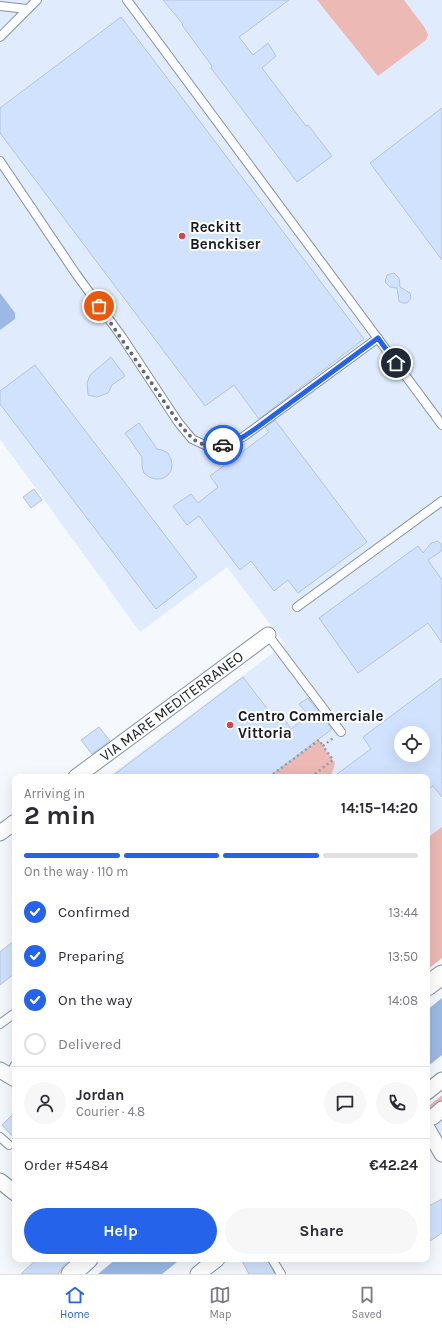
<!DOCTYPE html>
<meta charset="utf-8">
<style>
:root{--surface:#fff;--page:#f7f7f7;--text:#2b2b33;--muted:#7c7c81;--line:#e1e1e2;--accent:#2563eb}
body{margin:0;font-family:Karla,sans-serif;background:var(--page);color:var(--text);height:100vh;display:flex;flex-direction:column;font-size:15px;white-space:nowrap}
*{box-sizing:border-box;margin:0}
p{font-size:13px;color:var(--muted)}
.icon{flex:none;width:22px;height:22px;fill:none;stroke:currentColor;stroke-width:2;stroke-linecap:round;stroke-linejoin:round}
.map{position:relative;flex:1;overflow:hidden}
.details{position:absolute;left:12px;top:774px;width:418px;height:488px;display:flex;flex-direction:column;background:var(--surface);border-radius:8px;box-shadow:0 4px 16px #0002}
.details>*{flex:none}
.buttons{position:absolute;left:394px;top:726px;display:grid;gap:8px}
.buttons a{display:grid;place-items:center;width:36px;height:36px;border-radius:50%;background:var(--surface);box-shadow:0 4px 16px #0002;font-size:20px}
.pin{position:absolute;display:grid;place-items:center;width:34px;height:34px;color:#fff;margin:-17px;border:2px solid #fff;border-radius:50%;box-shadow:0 1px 4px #0007}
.courier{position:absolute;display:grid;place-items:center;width:40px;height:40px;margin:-20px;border:3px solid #2563eb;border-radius:50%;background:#fff;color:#222;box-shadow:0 1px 5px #0007}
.overview em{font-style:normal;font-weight:700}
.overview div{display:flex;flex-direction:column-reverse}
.overview{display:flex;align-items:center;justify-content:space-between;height:68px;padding:0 12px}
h1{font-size:26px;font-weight:700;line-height:30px}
.bar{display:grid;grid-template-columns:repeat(4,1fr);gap:6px 4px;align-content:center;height:48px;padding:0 12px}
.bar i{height:5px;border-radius:3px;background:var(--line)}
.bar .selected{background:var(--accent)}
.bar p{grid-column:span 4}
.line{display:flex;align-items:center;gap:10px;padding:0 12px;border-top:1px solid var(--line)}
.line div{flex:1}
.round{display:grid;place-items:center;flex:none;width:42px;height:42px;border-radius:21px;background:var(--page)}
ol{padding:0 12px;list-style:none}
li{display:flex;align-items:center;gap:12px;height:44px}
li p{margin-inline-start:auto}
li .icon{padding:4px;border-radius:50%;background:var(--accent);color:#fff;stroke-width:4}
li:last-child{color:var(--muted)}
li i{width:22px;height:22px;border:2px solid var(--line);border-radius:50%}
.cta{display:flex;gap:8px;margin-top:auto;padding:8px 12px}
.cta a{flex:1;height:46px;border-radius:24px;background:var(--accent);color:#fff;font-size:16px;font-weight:700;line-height:46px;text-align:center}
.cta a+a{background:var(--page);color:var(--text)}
.tabs{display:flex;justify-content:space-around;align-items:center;height:56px;border-top:1px solid var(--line);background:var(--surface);font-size:11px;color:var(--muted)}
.tabs a{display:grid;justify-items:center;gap:2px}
.tabs .selected{color:var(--accent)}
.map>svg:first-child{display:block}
.built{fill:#e0ecfe;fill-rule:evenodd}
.green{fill:#ecb9b5}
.water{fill:#9bb9e4}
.building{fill:#d0e2fe;stroke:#b5c4db;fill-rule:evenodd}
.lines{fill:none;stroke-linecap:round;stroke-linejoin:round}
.service-casing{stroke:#8392a8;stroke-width:10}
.minor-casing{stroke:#8392a8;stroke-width:17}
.tertiary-casing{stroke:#8392a8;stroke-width:21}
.path{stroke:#989ca2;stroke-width:2.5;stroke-dasharray:2 3;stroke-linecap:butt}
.service{stroke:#fff;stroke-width:8}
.minor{stroke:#fff;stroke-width:15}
.tertiary{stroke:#fff;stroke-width:19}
.done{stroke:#64686f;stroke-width:4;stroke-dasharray:0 7.2}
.route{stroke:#2563eb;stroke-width:5}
.poi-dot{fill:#d64648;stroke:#fff;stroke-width:1.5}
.labels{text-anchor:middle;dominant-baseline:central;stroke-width:4;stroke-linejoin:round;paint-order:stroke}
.poi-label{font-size:15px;font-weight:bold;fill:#161b23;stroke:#fff;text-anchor:start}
.street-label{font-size:15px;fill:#161b23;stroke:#fff}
</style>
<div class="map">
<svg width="442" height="1274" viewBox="0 0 442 1274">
<rect width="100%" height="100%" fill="#f5f8fd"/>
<!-- built -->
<g class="built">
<path d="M0,0h442v827l-15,11v-61h-319l177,-133 -58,-77 -87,65 -140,-193zM401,733h22v22h-22z"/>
<path d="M442,1121v23l-10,-17z"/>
</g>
<!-- green -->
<g class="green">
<path d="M317,0h87l21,28 3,7 -2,5 -48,36z"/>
<path d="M319,740l16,23 -4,14h-62z"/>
<path d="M442,827v131l-15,12v-132z"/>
<path d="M442,1095v10l-15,11v-9z"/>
</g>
<!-- water -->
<g class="water">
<path d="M0,293l15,20v6l-15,11z"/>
<path d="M442,998v57l-15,12v-57z"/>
<path d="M116,1259h65l-19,15h-64z"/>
</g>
<!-- building -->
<g class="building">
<path d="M163,0h126l-50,37 14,18 15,-12 8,13 -14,12 44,58 2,-1 24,31 -35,26 -86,-114 1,-2 -30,-41 1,-1z"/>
<path d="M121,17l243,322 -105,80 -25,-34 -29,21 -205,-273v-25z"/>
<path d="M442,108v152l-72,-97z"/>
<path d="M394,273l5,5 1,9 10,6 1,5 -4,5h-5l-3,-2 -2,-13 -7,-1 -5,-5 2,-7z"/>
<path d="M111,357l14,19 -13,9 -4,8 -11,4 -9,-2 -1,-12 3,-8z"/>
<path d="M35,365l162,212 -41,32 -156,-205v-13z"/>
<path d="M275,420l92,122 -69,51 -10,-13 -14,11 -23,-30 -11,9 -41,-54 -12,9 -14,-19 18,-12 7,9 20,-16 -8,-11 59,-44 -4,-5z"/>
<path d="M139,423l18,26 5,1 6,3 3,6 1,6 -1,6 -4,5 -6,3h-6l-6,-2 -5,-4 -2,-6v-10l-17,-24z"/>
<path d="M34,489l8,11 -11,8 -8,-11z"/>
<path d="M438,541l3,3 1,5 -2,3 -12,8 14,20v63l-14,-20 -70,50 -39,-55 99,-72 5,7 8,-10z"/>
<path d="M243,677l35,46 6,-4 7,10 12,-9 2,-9 -6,-7 9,-6 24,31 -63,48h-158z"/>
<path d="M442,678v119l-9,-11 -6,4v-13h-94l38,-28 -8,-12zM401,733h22v22h-22z"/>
<path d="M99,727l11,14 -18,13 -11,-14z"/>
<path d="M15,940v33l-15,12v-33z"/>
<path d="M15,1112v27l-13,-14z"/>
<path d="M442,1199v34l-15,10v-36z"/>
<path d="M37,1259h34l-8,7 -5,8h-37z"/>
<path d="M241,1259h26l8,15h-26z"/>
</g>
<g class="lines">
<defs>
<g id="service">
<path d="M127,0l315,425"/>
<path d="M0,6l27,3"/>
<path d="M0,37l37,-37"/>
<path d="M0,161l76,113 46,63 56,85 14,17 15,7 18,-1 18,-8 135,-99"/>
<path d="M297,607l145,-106"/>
<path d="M268,635l73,97"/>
<path d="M0,1024l15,-11"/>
<path d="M9,1076l6,-11"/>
<path d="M0,1137l9,8"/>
<path d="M272,1259l9,15"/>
</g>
<g id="minor">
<path id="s1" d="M76,777l192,-142"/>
<path d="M0,833l15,-11"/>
<path d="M0,1070l15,9"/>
<path d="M427,1092l15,-12"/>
<path d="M433,1117l9,-8"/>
<path d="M427,1128l15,26"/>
<path d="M0,1181l15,12"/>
<path d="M198,1274l19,-15"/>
</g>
<g id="tertiary">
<path d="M427,986l15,-11"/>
<path d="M71,1274l17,-15"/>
</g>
</defs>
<!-- service casing -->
<use href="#service" class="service-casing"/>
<!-- minor casing -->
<use href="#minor" class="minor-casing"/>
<!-- tertiary casing -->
<use href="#tertiary" class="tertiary-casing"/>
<!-- path -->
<g class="path">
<path d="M269,777l50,-37 4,6"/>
<path d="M311,777l22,-17 -10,-14 10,-8"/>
</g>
<!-- service -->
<use href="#service" class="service"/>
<!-- minor -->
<use href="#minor" class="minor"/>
<!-- tertiary -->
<use href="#tertiary" class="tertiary"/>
</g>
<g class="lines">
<!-- done -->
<path class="done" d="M99,306l79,116c16,19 19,25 45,23"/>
<!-- route -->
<path class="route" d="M223,445l20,-8 12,-8 123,-91 18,25"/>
</g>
<!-- markers -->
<g class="poi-dot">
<circle cx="182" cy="236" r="4"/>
<circle cx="230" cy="725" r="4"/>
</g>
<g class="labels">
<!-- poi labels -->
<g class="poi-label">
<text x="190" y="227">Reckitt<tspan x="190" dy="17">Benckiser</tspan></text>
<text x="238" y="716">Centro Commerciale<tspan x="238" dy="17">Vittoria</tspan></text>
</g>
<!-- street labels -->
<g class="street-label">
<text stroke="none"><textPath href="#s1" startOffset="119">VIA MARE MEDITERRANEO</textPath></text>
</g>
</g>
</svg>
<div class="buttons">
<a><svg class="icon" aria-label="locate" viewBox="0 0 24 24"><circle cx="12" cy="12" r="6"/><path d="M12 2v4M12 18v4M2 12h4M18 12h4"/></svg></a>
</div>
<div class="pin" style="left:99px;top:306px;background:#ea580c"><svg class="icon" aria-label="bag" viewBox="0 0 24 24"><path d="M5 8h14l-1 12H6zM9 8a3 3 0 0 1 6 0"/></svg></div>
<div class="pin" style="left:396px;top:363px;background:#1f2937"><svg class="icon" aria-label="home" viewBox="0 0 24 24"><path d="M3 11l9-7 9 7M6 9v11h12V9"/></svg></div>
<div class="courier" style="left:223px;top:445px"><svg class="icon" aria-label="car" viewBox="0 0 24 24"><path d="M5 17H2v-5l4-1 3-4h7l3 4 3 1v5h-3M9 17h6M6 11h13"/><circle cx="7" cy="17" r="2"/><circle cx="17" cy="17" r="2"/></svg></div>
<section class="details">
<div class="overview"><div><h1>2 min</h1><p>Arriving in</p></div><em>14:15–14:20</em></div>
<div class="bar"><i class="selected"></i><i class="selected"></i><i class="selected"></i><i></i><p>On the way · 110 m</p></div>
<ol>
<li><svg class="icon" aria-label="check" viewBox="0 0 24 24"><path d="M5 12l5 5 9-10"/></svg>Confirmed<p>13:44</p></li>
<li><svg class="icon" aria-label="check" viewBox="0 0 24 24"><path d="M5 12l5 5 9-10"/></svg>Preparing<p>13:50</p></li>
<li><svg class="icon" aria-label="check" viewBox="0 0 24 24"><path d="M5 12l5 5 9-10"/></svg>On the way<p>14:08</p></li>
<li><i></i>Delivered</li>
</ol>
<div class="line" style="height:72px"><a class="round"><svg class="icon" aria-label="person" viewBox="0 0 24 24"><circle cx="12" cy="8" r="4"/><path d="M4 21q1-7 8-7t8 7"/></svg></a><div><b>Jordan</b><p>Courier · 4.8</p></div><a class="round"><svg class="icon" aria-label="chat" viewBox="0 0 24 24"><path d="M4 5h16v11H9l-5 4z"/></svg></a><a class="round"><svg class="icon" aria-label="phone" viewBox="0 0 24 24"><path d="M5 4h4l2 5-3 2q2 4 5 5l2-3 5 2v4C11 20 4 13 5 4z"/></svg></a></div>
<div class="line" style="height:52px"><div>Order #5484</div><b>€42.24</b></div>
<div class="cta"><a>Help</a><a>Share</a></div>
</section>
</div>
<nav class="tabs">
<a class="selected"><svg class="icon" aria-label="home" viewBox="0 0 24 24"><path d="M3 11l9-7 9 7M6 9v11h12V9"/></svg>Home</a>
<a><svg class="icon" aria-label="map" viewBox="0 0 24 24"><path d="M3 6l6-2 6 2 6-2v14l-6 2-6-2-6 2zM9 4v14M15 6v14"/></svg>Map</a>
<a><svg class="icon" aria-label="saved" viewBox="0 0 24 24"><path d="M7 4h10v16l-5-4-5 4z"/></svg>Saved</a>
</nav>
